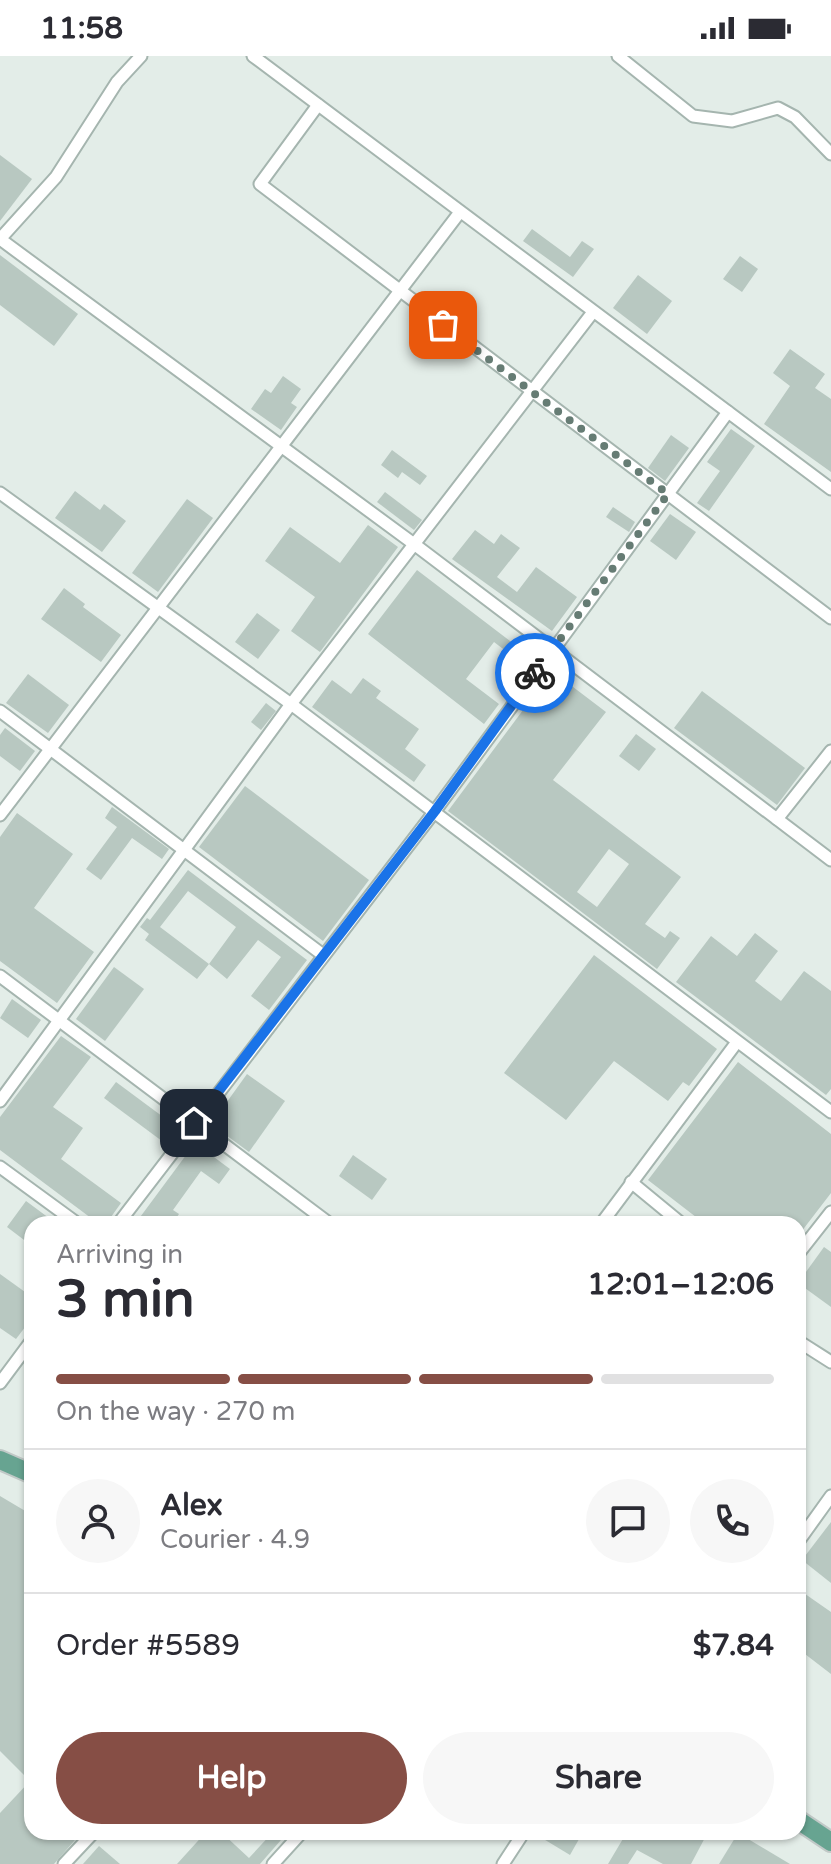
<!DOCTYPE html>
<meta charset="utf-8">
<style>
:root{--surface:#fff;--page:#f7f7f7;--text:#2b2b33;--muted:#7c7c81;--line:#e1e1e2;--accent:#864e45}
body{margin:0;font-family:"Varela Round",sans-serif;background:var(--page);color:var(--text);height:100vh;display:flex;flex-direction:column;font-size:30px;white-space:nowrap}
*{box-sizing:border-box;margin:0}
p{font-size:26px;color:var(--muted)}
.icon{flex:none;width:44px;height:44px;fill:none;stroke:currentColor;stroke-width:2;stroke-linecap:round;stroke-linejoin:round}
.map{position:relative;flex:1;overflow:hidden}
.side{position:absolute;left:24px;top:1160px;width:782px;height:624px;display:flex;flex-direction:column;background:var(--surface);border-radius:24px;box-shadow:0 2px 6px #0004}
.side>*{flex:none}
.pin{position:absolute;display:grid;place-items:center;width:68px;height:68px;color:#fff;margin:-34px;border-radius:16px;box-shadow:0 4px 12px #0006}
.courier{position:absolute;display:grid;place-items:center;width:80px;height:80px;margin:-40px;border:6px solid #1a73e8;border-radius:50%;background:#fff;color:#222;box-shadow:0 2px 10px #0007}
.headline em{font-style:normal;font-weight:700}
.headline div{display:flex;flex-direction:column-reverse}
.headline{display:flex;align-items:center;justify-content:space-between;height:136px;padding:0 32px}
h1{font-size:52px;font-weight:700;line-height:60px}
.bar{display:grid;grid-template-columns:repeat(4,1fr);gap:12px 8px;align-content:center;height:96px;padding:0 32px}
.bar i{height:10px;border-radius:6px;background:var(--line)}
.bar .on{background:var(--accent)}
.bar p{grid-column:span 4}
.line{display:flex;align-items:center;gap:20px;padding:0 32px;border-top:2px solid var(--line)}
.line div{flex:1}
.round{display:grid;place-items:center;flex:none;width:84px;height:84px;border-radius:42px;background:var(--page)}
.cta{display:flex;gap:16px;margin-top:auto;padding:16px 32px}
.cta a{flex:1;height:92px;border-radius:48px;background:var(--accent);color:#fff;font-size:32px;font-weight:700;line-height:92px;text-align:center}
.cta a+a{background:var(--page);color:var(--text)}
.status{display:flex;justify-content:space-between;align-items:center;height:56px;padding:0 40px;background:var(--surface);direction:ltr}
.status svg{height:22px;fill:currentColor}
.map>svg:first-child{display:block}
.building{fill:#b8c8c1;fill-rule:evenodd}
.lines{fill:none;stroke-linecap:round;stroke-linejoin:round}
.minor-casing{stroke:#a5b5af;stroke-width:15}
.primary-casing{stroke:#c1c9c7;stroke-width:22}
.minor{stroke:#fff;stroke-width:11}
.primary{stroke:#67a491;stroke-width:18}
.done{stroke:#667c74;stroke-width:8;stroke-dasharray:0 14.4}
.route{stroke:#1a73e8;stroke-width:10}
</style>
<div class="status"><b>11:58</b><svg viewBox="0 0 49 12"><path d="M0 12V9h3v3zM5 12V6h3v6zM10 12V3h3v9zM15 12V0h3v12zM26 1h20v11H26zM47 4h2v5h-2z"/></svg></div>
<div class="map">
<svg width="831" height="1808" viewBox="0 0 831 1808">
<rect width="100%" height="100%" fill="#e3ede8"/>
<!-- building -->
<g class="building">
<path d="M0,99l32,24 -32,42z"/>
<path d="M532,173l38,28 12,-16 12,8 -21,28 -50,-36z"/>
<path d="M0,199l78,59 -24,32 -54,-41z"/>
<path d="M740,200l18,13 -16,23 -19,-13z"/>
<path d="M638,219l34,26 -25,33 -34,-26z"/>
<path d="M790,293l35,25 -10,14 16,11v73l-67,-48 26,-38 -17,-13z"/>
<path d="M283,320l18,13 -10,14 6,4 -16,23 -30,-21 14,-20 6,4z"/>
<path d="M731,373l24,17 -46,65 -12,-8 23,-32 -13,-9z"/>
<path d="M671,379l18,13 -24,33 -17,-13z"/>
<path d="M392,394l35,26 -7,9 -18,-13 -4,6 -17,-13z"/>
<path d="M75,435l25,19 4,-6 22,17 -24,31 -47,-34z"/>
<path d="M385,436l37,28 -8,10 -37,-28z"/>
<path d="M187,443l26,19 -55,74 -26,-19z"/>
<path d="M613,451l22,15 -6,10 -23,-15z"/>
<path d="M670,458l26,18 -20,28 -26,-19z"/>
<path d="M368,469l30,22 -78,105 -29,-21 24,-34 -50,-36 25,-34 50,36z"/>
<path d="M475,474l19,14 7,-10 19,14 -23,29 20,15 19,-25 41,30 -25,34 -100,-72z"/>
<path d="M417,514l101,77 -7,8 -17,-13 -28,37 33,25 -15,20 -116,-90z"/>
<path d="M64,532l21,16 -2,3 38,28 -20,27 -60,-43z"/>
<path d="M257,557l23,17 -22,29 -23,-17z"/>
<path d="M521,593l11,9 -13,18 -12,-8z"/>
<path d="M552,615l54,41 -53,68 128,97 -36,47 20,14 5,-7 10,7 -23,31 -209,-158zM609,793l20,15 -32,43 -20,-15z"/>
<path d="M28,618l41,31 -21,28 -42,-30z"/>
<path d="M363,622l18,13 -5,7 43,31 -14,20 21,16 -12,17 -102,-75 20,-27 19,14z"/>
<path d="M702,635l103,77 -28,37 -103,-77z"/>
<path d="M266,647l10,8 -15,19 -10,-8z"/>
<path d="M5,672l30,23 -15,20 -20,-15v-21z"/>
<path d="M636,678l20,15 -17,22 -20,-15z"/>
<path d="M245,730l124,94 -46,61 -124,-94z"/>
<path d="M112,751l57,42 -7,10 -30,-21 -31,42 -15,-11 31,-42 -12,-9z"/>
<path d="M17,757l56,41 -39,54 60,44 -37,51 -57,-42v-124z"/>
<path d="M188,814l119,90 -38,50 -18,-14 30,-39 -23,-17 -31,39 -18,-15 -12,15 -52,-39 4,-6 -9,-7 7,-9 3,2zM188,835l48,36 -27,37 -49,-37z"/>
<path d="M755,877l23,18 -23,30 26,20 23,-30 27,20v98l-5,6 -150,-113 35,-46 26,20z"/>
<path d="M594,899l123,94 -28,37 -6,-4 -15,19 -54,-40 -48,59 -62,-47z"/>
<path d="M114,911l30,22 -39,52 -29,-22z"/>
<path d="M12,943l29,21 -13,18 -28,-20z"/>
<path d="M61,980l30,21 -38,50 30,21 -22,31 60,44 -15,21h-7l-99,-74v-33z"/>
<path d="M738,1006l93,72v59l-33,43v-12h-93l-57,-44z"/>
<path d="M247,1018l38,27 -36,51 -38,-28z"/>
<path d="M116,1026l62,46 -12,16 -62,-46z"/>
<path d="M195,1087l35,26 -11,15 -18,-13 -28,39 6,4 -7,10h-37z"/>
<path d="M353,1099l34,24 -15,21 -33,-24z"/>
<path d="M26,1145l31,23h-25v22l-25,-19z"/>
<path d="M824,1191l7,5v55l-33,-24z"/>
<path d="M0,1218l32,23v21l-16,21 -16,-11z"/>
<path d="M0,1440l32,19v317h50l-28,32h-54v-51l30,-32 -30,-30z"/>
<path d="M831,1466v61l-29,-23z"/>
<path d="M798,1533l33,23v62l-26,-20 -7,9z"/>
<path d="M206,1776h15l28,26 24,-26h15l-28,32h-83z"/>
<path d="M532,1776h51l-13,23z"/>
<path d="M627,1776h81l-17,32h-28l-26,-14 -9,14h-20z"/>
<path d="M738,1777l52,31h-71z"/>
<path d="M99,1790l21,18h-37z"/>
</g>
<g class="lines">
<defs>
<g id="minor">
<path d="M253,0l578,433"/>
<path d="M618,0l75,60 39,5 46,-13 17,9 36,37"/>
<path d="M318,49l-58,79 571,434"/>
<path d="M0,183l414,305 417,316"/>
<path d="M0,183l56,-62 61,-95 24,-26"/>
<path d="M0,437l291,211 540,408"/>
<path d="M0,655l323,244"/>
<path d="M0,759l460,-603"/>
<path d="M777,763l54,-68"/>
<path d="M0,920l330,248"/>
<path d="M0,1045l291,-397 302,-392"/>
<path d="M0,1111l78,57"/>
<path d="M631,1126l51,42"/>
<path d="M118,1168l317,-413 293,-399"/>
<path d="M601,1168l136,-182"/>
<path d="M798,1198l33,-42"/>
<path d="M798,1285l33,21"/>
<path d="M0,1327l32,-43"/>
<path d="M798,1486l33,-46"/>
<path d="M64,1808l30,-32"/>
<path d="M273,1808l29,-32"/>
<path d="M503,1808l21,-32"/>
</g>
<g id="primary">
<path d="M0,1404l32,14"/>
<path d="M798,1764l33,22"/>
</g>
</defs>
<!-- minor casing -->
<use href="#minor" class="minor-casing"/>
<!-- primary casing -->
<use href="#primary" class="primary-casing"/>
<!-- minor -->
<use href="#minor" class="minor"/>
<!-- primary -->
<use href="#primary" class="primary"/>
</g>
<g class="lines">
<!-- done -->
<path class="done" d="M443,269l225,169 -133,179"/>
<!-- route -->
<path class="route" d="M194,1067l241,-312 100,-138"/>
</g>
</svg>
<div class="pin" style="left:443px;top:269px;background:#ea580c"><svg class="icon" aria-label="bag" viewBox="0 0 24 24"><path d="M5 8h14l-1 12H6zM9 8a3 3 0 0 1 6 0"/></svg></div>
<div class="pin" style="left:194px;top:1067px;background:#1f2937"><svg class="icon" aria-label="home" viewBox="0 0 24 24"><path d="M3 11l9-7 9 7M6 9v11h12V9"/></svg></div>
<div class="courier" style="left:535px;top:617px"><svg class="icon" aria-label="bike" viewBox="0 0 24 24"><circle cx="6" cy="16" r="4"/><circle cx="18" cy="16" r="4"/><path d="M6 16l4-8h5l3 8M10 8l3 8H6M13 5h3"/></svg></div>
<section class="side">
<div class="headline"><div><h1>3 min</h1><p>Arriving in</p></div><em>12:01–12:06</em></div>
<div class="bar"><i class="on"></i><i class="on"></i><i class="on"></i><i></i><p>On the way · 270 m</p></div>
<div class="line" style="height:144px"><a class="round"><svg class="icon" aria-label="person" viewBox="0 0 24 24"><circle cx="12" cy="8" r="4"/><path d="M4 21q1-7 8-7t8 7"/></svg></a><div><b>Alex</b><p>Courier · 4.9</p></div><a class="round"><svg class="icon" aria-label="chat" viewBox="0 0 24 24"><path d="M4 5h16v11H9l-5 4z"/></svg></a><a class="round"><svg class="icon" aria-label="phone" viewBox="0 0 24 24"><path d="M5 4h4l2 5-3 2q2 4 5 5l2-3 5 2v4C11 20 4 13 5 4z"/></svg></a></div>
<div class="line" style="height:104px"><div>Order #5589</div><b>$7.84</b></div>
<div class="cta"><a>Help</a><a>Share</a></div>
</section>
</div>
